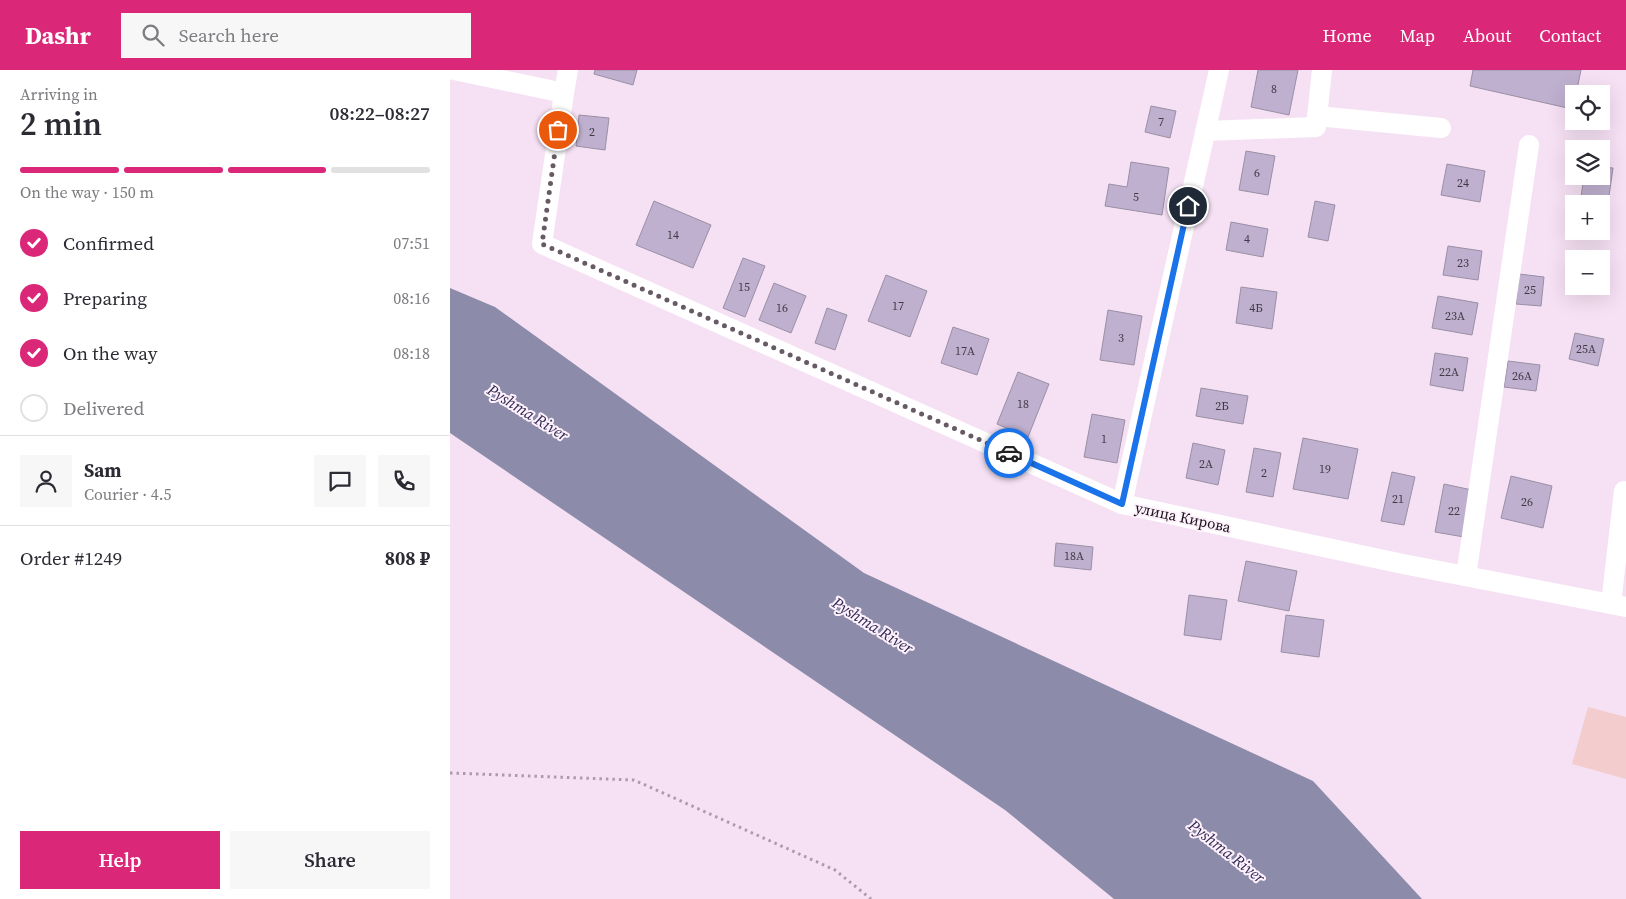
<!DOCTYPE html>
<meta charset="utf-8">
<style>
:root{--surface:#fff;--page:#f7f7f7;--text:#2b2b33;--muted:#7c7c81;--line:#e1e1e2;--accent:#db2777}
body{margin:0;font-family:"Source Serif 4",serif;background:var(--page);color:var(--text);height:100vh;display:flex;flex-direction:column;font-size:19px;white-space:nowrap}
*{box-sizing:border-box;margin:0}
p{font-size:16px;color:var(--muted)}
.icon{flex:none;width:28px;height:28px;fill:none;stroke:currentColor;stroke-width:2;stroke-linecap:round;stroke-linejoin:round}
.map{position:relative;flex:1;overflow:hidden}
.drawer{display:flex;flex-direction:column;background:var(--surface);width:450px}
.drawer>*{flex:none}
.fabs{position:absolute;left:1115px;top:15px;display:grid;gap:10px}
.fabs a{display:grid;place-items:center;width:45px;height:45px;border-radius:0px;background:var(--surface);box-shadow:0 5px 20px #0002;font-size:25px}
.pin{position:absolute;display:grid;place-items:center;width:42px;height:42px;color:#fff;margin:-21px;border:2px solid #fff;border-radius:50%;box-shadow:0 1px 5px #0007}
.courier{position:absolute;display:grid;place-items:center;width:50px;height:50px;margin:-25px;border:4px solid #1a73e8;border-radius:50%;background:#fff;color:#222;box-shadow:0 1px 6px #0007}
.overview em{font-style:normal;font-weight:600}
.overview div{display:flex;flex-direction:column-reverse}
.overview{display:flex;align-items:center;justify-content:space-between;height:85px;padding:0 20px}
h1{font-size:32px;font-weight:600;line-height:38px}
.bar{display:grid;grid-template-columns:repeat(4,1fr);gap:8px 5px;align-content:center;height:60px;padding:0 20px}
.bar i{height:6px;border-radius:4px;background:var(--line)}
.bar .active{background:var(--accent)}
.bar p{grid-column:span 4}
.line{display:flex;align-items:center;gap:12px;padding:0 20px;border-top:1px solid var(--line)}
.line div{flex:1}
.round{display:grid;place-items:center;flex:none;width:52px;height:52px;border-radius:0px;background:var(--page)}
ol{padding:0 20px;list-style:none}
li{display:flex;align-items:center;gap:15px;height:55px}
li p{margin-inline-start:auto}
li .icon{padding:5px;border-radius:50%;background:var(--accent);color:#fff;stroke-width:4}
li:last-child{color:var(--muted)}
li i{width:28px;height:28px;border:2px solid var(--line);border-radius:50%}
.action{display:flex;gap:10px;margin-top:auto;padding:10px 20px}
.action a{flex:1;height:58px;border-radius:0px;background:var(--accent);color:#fff;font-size:20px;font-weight:600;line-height:58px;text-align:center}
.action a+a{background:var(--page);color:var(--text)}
header{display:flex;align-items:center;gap:30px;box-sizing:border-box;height:70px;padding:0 25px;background:var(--accent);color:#fff}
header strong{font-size:24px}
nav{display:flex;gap:28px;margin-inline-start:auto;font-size:18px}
.search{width:350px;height:45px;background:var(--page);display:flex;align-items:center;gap:12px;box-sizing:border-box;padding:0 18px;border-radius:0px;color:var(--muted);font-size:19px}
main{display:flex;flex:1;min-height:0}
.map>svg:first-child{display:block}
.green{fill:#f3cdce}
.water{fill:#8c8caa}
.building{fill:#bfb0cf;stroke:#9a8fa5}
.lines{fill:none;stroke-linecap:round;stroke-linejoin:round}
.path{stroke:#ab9ba9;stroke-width:3;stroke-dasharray:2.5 4;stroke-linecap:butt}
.minor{stroke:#fff;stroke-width:20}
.done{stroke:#665a64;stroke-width:5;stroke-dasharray:0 9}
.route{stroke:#1a73e8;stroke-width:6}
.labels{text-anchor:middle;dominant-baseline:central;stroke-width:4;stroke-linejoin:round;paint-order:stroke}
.number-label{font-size:12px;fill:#423945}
.street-label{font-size:15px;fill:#181117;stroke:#fef1fc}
.water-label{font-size:16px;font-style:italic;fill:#2e2a55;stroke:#fef1fc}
</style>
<header>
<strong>Dashr</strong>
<div class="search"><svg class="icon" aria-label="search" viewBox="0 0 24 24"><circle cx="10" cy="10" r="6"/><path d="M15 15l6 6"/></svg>Search here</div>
<nav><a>Home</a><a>Map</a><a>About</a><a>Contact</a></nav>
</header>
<main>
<section class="drawer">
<div class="overview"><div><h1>2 min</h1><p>Arriving in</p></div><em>08:22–08:27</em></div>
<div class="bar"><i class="active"></i><i class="active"></i><i class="active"></i><i></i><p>On the way · 150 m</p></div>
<ol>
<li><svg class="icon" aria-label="check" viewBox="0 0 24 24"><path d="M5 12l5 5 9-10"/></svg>Confirmed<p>07:51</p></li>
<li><svg class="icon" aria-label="check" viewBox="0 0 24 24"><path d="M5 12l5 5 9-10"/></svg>Preparing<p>08:16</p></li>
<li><svg class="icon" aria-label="check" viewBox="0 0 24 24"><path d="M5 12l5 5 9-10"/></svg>On the way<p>08:18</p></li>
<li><i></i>Delivered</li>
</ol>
<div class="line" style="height:90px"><a class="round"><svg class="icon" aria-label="person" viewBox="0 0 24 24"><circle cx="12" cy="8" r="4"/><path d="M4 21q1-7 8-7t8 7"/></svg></a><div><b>Sam</b><p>Courier · 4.5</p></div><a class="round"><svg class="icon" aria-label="chat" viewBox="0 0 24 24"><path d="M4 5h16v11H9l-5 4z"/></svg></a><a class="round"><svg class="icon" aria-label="phone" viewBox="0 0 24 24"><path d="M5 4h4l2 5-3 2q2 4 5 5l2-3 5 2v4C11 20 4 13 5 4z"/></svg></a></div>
<div class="line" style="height:65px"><div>Order #1249</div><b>808 ₽</b></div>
<div class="action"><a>Help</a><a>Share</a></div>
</section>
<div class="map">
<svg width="1176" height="829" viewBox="0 0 1176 829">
<rect width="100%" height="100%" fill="#f6e1f4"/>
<!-- green -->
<path class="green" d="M1138,637l38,10v62l-54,-15z"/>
<!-- water -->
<path class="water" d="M0,218l45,19 369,266 449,208 109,118h-308l-109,-89 -555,-377z"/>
<!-- building -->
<g class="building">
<path d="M145,0h42l-4,15 -39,-11z"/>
<path d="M808,0h40l-9,45 -38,-8z"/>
<path d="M1023,0h108l-5,24h-2l-2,15 -102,-23z"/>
<path d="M701,36l25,5 -6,27 -25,-6z"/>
<path d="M129,45l30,3 -4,32 -29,-4z"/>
<path d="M796,81l29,5 -7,39 -29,-5z"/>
<path d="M681,92l38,6 -7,47 -57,-9 4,-22 18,3z"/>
<path d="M997,94l38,7 -5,31 -39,-7z"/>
<path d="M1151,97l12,1 -6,42 -6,-1v-5h-21l4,-28h17z"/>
<path d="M204,131l57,24 -18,43 -57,-23z"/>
<path d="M865,131l20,4 -7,36 -20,-4z"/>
<path d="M781,152l37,7 -5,28 -37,-7z"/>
<path d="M998,176l34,5 -4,29 -35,-5z"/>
<path d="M293,188l22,8 -20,51 -22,-9z"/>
<path d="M1069,204l25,3 -3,29 -25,-2z"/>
<path d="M436,205l41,16 -17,46 -42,-16z"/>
<path d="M324,213l32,13 -15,37 -32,-13z"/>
<path d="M791,217l36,5 -5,37 -36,-6z"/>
<path d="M988,226l40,7 -6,32 -40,-7z"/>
<path d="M377,238l20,7 -12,35 -20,-7z"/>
<path d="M658,240l34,6 -8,49 -34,-5z"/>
<path d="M503,257l36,12 -12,36 -36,-12z"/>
<path d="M1125,263l29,6 -6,27 -29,-7z"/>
<path d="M985,283l33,5 -5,33 -33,-6z"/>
<path d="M1058,291l32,4 -4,26 -32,-4z"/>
<path d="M568,302l31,12 -21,53 -31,-13z"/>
<path d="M751,318l47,8 -5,28 -47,-8z"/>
<path d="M642,344l33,6 -8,43 -33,-6z"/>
<path d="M853,368l55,11 -10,50 -55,-10z"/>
<path d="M743,373l32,7 -7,35 -32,-7z"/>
<path d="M804,378l27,5 -8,44 -27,-5z"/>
<path d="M942,402l23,5 -11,48 -23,-4z"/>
<path d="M1061,406l41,10 -9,42 -42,-10z"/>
<path d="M994,414l28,6 -8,47 -29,-5z"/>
<path d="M606,473l37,4 -2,23 -37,-4z"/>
<path d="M796,491l51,10 -8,40 -51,-10z"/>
<path d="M739,525l38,5 -6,40 -37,-5z"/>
<path d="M836,545l38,5 -5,37 -38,-5z"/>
</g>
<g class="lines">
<!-- path -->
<path class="path" d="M0,703l184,7 201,90 36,29"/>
<!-- minor -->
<g class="minor">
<path d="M4,0l110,23 -22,151 580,260 281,60 223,43"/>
<path d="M114,23l4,-23"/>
<path d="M867,46l124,12"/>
<path d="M755,61l111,-4 6,-57"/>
<path d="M672,434l97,-434"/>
<path d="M1016,506l63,-431"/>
<path d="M1161,534l13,-113"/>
</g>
</g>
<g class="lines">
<!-- done -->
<path class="done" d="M108,60l-16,114 467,209"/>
<!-- route -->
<path class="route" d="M559,383l113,51 66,-298"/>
</g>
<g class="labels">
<!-- number labels -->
<g class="number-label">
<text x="824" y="19">8</text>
<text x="711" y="52">7</text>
<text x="142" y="62">2</text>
<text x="807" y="103">6</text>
<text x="1013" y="113">24</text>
<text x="686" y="127">5</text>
<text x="223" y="165">14</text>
<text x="797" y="169">4</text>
<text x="1013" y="193">23</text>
<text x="294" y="217">15</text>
<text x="1080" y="220">25</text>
<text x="448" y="236">17</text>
<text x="332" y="238">16</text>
<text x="806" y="238">4Б</text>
<text x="1005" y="246">23А</text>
<text x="671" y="268">3</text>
<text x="1136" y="279">25А</text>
<text x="515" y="281">17А</text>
<text x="999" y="302">22А</text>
<text x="1072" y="306">26А</text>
<text x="573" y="334">18</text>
<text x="772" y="336">2Б</text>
<text x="654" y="369">1</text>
<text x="756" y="394">2А</text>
<text x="875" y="399">19</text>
<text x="814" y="403">2</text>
<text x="948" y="429">21</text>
<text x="1077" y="432">26</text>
<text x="1004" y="441">22</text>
<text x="624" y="486">18А</text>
</g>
<!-- street labels -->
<g class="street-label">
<text transform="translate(733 447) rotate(12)">улица Кирова</text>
</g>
<!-- water labels -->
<g class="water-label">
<text transform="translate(78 342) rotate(32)">Pyshma River</text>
<text transform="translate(423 555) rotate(32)">Pyshma River</text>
<text transform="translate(777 781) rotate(38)">Pyshma River</text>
</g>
</g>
</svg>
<div class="fabs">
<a><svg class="icon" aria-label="locate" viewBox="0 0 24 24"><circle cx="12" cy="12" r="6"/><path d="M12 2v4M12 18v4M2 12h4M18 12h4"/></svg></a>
<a><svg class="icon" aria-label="layers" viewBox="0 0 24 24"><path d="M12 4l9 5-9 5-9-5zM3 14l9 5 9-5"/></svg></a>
<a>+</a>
<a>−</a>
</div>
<div class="pin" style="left:108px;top:60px;background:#ea580c"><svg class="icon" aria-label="bag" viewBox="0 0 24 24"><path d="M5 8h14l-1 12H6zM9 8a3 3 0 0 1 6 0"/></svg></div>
<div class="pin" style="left:738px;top:136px;background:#1f2937"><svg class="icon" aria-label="home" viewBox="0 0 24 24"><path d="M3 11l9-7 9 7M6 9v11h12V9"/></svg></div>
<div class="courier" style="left:559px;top:383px"><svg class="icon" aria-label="car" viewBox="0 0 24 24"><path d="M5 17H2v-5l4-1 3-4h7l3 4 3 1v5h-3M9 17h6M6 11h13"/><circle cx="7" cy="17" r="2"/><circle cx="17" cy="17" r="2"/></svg></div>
</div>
</main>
